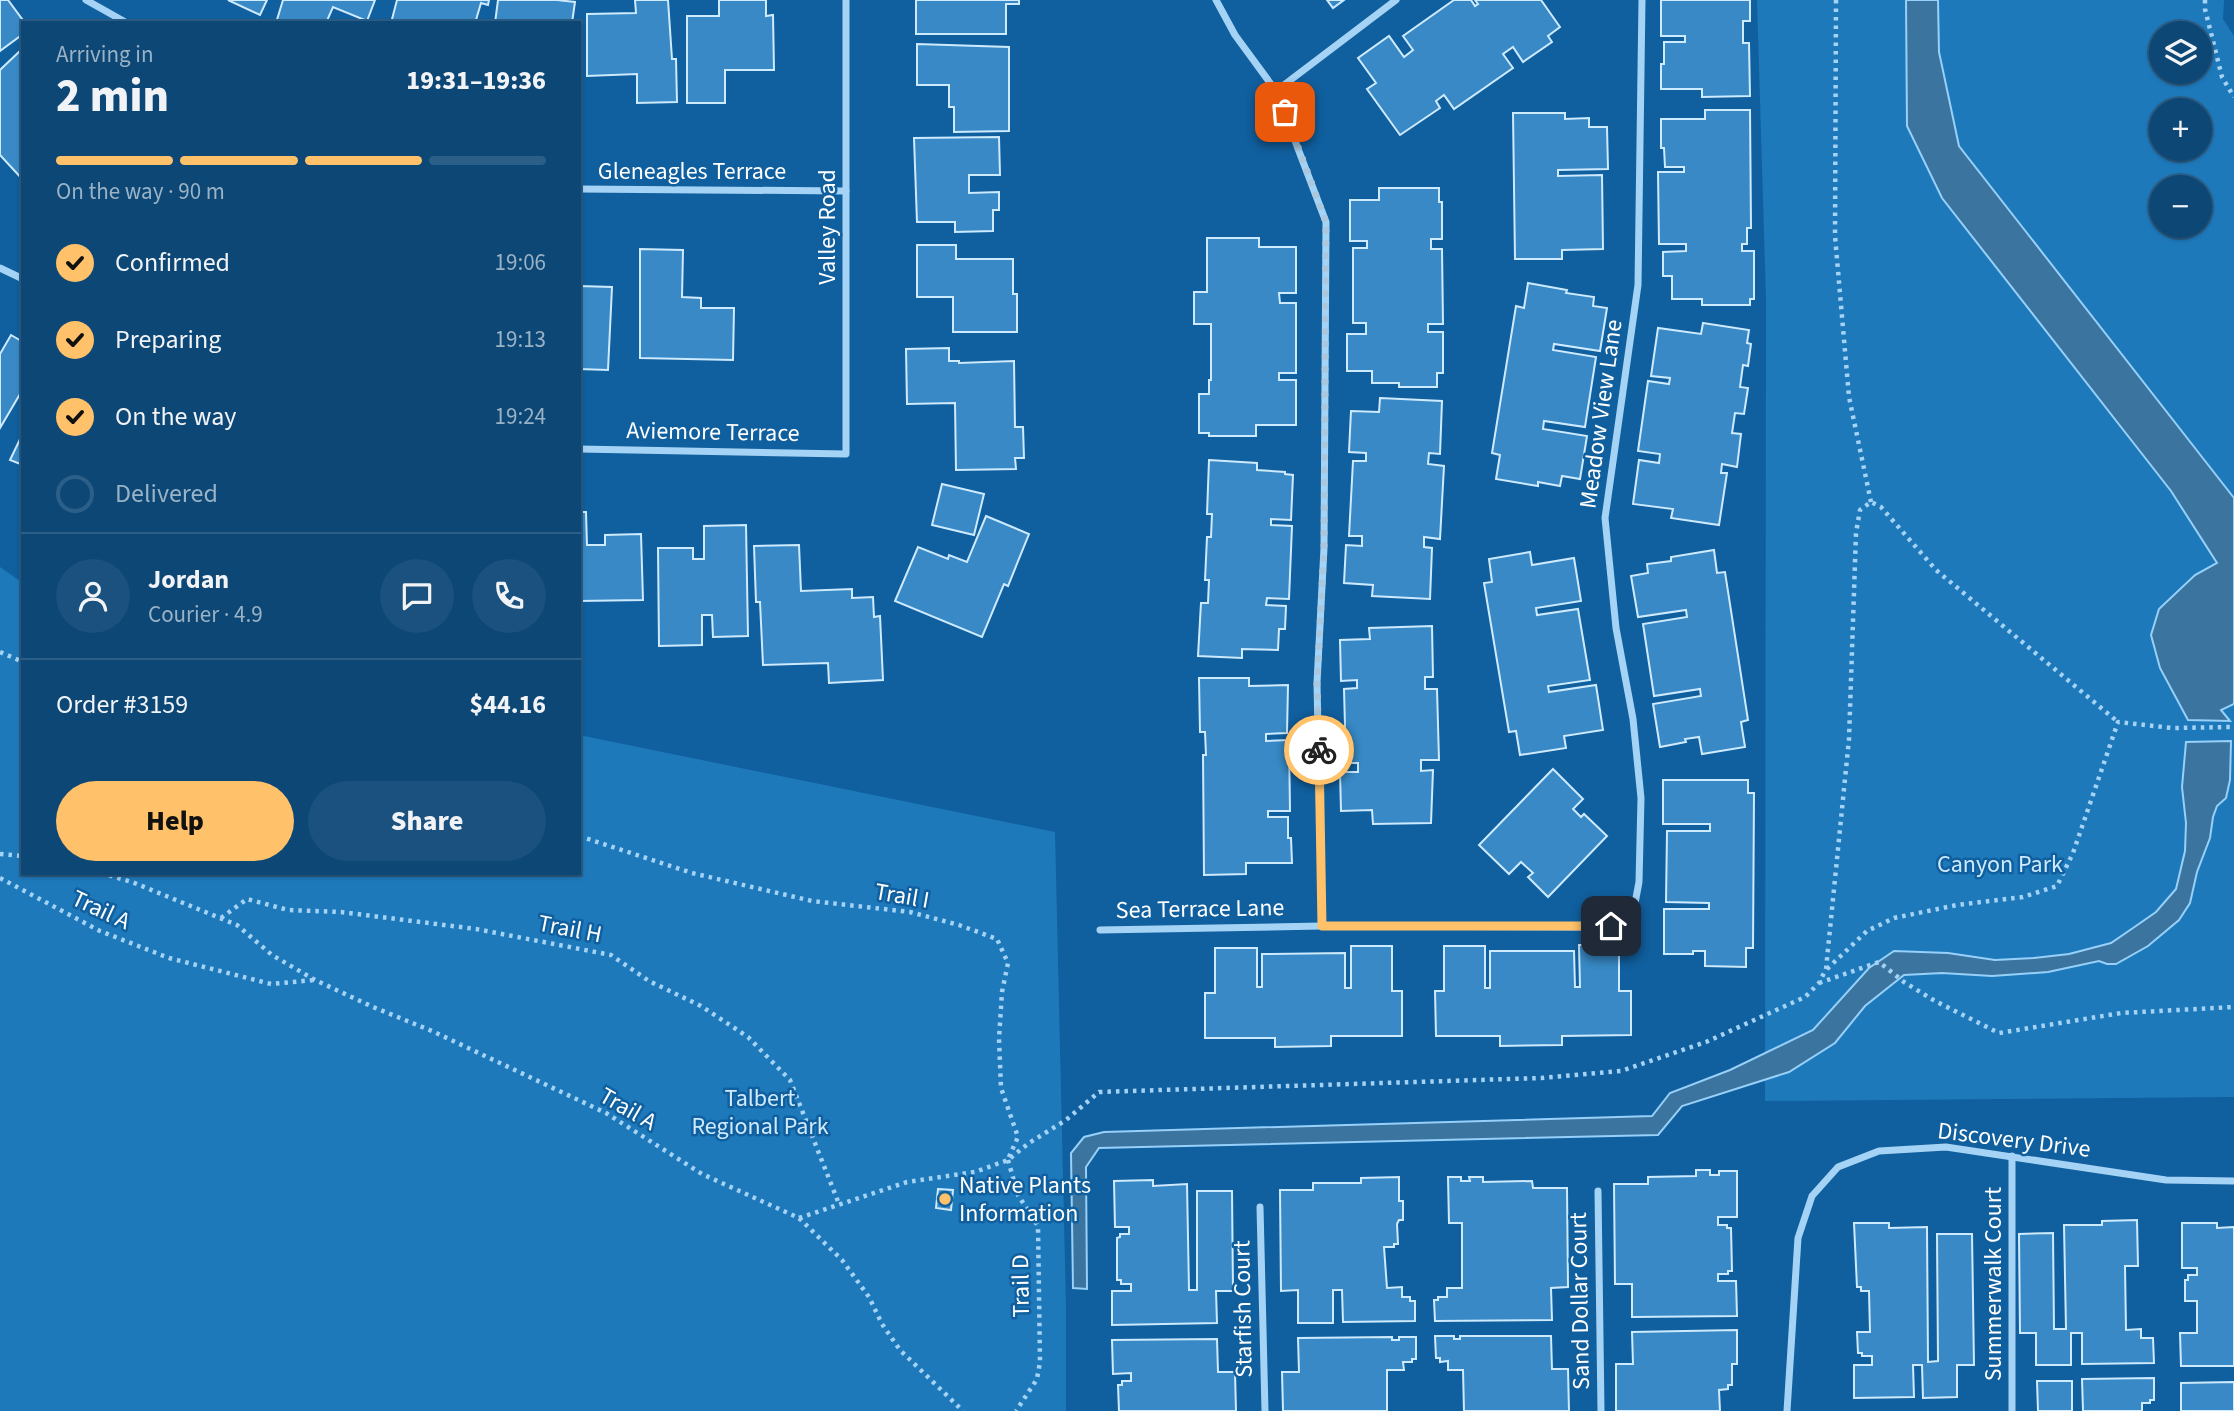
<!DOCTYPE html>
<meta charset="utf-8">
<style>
:root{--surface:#0c4776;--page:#1a517e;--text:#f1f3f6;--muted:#9ab2c5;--line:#2c5f88;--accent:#ffc16a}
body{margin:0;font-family:"Source Sans 3",sans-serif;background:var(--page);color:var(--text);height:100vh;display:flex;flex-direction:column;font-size:26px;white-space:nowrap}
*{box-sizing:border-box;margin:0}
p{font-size:23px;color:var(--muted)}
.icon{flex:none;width:38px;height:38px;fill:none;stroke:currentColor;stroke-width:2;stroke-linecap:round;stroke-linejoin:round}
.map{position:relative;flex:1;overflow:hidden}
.sheet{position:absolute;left:21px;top:21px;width:560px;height:854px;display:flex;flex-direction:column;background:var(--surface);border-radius:0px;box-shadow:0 2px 5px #0004,0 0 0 2px var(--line)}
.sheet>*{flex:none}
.controls{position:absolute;left:2149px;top:21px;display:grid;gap:14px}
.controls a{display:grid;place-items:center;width:63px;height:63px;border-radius:50%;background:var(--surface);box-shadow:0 2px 5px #0004,0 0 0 2px var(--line);font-size:35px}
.pin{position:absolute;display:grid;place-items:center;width:60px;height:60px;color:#fff;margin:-30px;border-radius:14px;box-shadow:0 4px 10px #0006}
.courier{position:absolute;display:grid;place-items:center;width:70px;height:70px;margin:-35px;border:5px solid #ffc16a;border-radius:50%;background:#fff;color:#222;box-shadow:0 2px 9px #0007}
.overview em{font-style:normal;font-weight:800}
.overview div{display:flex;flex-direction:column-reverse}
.overview{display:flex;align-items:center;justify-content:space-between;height:119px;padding:0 35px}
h1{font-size:46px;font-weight:800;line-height:52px}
.bar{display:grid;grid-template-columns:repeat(4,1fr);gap:10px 7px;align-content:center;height:84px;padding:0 35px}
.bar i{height:9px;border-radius:5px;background:var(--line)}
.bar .current{background:var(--accent)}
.bar p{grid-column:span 4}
.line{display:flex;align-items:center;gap:18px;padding:0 35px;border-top:2px solid var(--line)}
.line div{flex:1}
.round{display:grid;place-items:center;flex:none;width:74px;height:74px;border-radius:37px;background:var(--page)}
ol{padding:0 35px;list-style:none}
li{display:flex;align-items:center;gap:21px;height:77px}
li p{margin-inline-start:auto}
li .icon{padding:7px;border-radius:50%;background:var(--accent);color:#111;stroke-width:4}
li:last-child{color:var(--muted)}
li i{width:38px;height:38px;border:4px solid var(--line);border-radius:50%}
.primary-button{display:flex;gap:14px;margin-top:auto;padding:14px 35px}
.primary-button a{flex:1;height:80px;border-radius:42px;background:var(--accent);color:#111;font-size:28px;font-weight:800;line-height:80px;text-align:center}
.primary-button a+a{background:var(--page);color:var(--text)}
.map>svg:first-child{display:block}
.green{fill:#1e79bb;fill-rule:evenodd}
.water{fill:#3c74a0;stroke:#97d0f9;stroke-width:2}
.building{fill:#3889c5;stroke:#ceeafe;stroke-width:2}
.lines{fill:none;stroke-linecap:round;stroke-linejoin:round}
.path{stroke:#a5d3f5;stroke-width:4.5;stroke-dasharray:3.5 5;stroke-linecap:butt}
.minor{stroke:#a5d3f5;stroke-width:7}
.done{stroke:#abc7dd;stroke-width:7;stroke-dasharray:0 12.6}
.route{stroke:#ffc16a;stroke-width:9}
.poi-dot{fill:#ffc16a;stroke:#105f9e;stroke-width:2.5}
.labels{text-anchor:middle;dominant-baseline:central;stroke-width:5;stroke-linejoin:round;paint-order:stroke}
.street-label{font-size:24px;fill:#fff;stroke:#105f9e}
.park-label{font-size:24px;fill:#ceeafe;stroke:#105f9e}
.poi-label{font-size:24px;fill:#fff;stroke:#105f9e;text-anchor:start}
</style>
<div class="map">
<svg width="2234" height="1411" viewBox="0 0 2234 1411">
<rect width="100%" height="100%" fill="#105f9e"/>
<!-- green -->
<g class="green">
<path d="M1757,0h467l-1,19 11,17v1061l-469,4 1,-802zM2161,33h39v39h-39zM2161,110h39v39h-39zM2161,187h39v39h-39z"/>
<path d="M0,567l23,16v290h556v-138l476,97 11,474v105h-1066z"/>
</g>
<!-- water -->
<g class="water">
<path d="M1906,0h32l1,52 20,94 275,352v206l-13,6 9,11 -42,-1 -28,-52 -9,-33 8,-26 36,-34 22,-12 -46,-72 -229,-293 -35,-72z"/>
<path d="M2231,741l-1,39 -4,18 -9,8 -4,11 -3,21 -13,34 -7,31 -11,17 -31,26 -32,18h-9l-8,-3 -51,11 -56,4 -50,-3 -38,2 -39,31 -30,37 -46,29 -107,34 -24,29 -559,13 -13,19 1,122 -14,-1 -2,-135 13,-16 20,-5 548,-16 18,-23 60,-23 83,-40 56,-62 25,-17 54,2 47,7 39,-2 35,-4 42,-11 22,-15 23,-16 20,-23 9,-38 1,-28 -4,-36 4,-45z"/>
</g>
<!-- building -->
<g class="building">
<path d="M0,0h8l17,23h-2v11l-23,17z"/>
<path d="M228,0h39l-7,15z"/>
<path d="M283,0h92l-8,21 -34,-14 -7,16h-50z"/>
<path d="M397,0h92l-1,5 -7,-2 -5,17 7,3h-92z"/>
<path d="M498,0h59l18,2 -3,21h-77z"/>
<path d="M635,0h33l4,59h4l1,43 -40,1v-29l-50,2v-62l49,-1z"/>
<path d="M719,0h47v16l7,-1 1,55h-49v33h-38v-87h32z"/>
<path d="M916,0h103v4h-13v30h-90z"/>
<path d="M1327,0h17l-11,8z"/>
<path d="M1454,0h17l4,6 3,-2 -3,-4h66l19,27 -12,9 4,6 -29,20 -10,-15 -10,7 10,14 -59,41 -10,-14 -8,6 4,7 -40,27 -33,-46 9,-6 -18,-25 31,-22 15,21 9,-7 -10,-14z"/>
<path d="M1661,0h89v21h-7v22h6l1,53 -48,1v-8h-41v-25h3v-22h21v-6h-24z"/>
<path d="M917,44l92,3v84l-55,1v-25h-5v-22h-32z"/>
<path d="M23,48v132l-23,-25v-85z"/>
<path d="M1705,110h45l1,118h-4v16h-5v7h12v48h-4v6h-48v-6h-30v-23h-9v-24l23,-1v-7h-27l-1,-72h26v-5h-19l-1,-19h-3v-29h44z"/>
<path d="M1513,113h52v6l24,-1v9h18l1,42 -50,1v6l44,-1 1,74 -41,1v9h-47z"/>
<path d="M999,137l1,38h-31v18l30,-1v18h-6v21l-38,1v-10h-38l-3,-84z"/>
<path d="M1379,188h60v14h3v37h-11v10h11l1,75h-15v8h15v41h-6v14h-38v-4h-27v-12h-25v-37h19v-11h-13v-75h14v-7h-17v-41h29z"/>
<path d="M1207,238h52v9h37v46h-17l1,10h16v70h-17v7h17v45h-40v11h-47v-3h-10v-39h10v-14h2v-56h-17v-32h13z"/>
<path d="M917,245h39v14h57v35h4v38h-64v-35h-36z"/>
<path d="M640,249l43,1 -1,47 19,1v10h33l-1,52 -93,-2z"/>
<path d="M1528,283l39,7 -1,3 28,4 -1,9 14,2 -7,43 -46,-7 -1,6 43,7 -11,70 -41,-6 -1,8 44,7 -7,43 -18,-3 -2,10 -22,-4v4l-42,-7 4,-24 -8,-2 24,-147 8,2z"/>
<path d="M579,286l33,1 -4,83 -29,-1z"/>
<path d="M1703,323l46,7 -2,13 4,1 -3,22 -5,-1 -3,22 8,1 -4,26 -9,-1 -3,20 9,1 -4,33 -15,-3 -1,9h6l-8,52 -48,-7 2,-9 -40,-5 6,-44 20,3 1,-9 -22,-3 10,-70 21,3 1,-6 -19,-2 7,-48 43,6z"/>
<path d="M11,335l12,7v47l-23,39v-74z"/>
<path d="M949,348v13h10v2l55,-2 1,66h8l1,31h-9l1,11 -60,1 -1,-67 -48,1 -1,-55z"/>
<path d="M1380,398l62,3 -2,53 -11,-1 -1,11 16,2 -4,73 -16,-2v10l8,1 -2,51 -58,-3 1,-11 -29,-2 2,-38 16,1v-10h-13l4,-75h13v-8l-17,-1 2,-41 28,1z"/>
<path d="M23,433v32l-13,-5z"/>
<path d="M1209,460l48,3v7l28,2v2l8,1 -2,45 -20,-1v6l21,1 -3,73 -22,-1 -1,7 20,1 -1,23h-6l-1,21 -36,-1v9l-44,-2 3,-53h7l1,-23h-4l2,-43h4l1,-23h-5z"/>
<path d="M942,484l42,10 -10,41 -42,-10z"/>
<path d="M579,512h7l1,33h18v-10l36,-1 2,66 -64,1z"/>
<path d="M986,516l43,18 -21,52 -4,-2 -22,53 -87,-36 23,-54 30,12 1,-4 18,7z"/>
<path d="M746,525l2,111 -35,1 -1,-22h-10v30l-43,1 -1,-98h35v11h11v-33z"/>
<path d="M799,545l2,46 51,-2v9l21,-1 1,20 6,-1 3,64 -54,3 -1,-20 -65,2 -3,-63h-4l-2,-56z"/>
<path d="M1714,550l3,23 8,-1 23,148 -7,2 4,25 -43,7 -3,-17 -14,2 1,3 -26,5 -7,-43 48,-8 -1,-7 -46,7 -11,-72 44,-7 -1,-7 -48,7 -7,-41 17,-3 -1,-9 24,-3v-4z"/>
<path d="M1530,552l2,13 42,-7 7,43 -45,7 1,7 41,-6 12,71 -42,6 1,6 47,-7 7,45 -39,6 2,12 -46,7 -4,-24 -7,1 -25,-149 8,-1 -3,-23z"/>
<path d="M1432,626l1,51h-8v12h12l2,71h-18v11l12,-1 -2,53 -58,1 -1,-14 -31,1 -1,-39h18v-9h-12l-2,-74 13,-1v-8l-16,1 -1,-41 30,-1 -1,-11z"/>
<path d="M1199,678h50v8l39,-1 -1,48 -21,1v7l23,-1 1,71h-22v6h20v21h3l1,25h-46v11l-42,1 -1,-120h3l-1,-23h-5z"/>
<path d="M1553,769l30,30 -10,10 8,8 3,-3 23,22 -59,61 -20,-20 5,-4 -12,-11 -12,12 -30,-29z"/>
<path d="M1663,780h85v13h6l-1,155h-7v19l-41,-1v-15h-12v3h-29v-45h45v-6l-43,-1 1,-71h43v-7h-47z"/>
<path d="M1579,945h40v46h12v44l-69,1v9l-62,1v-10h-64l-1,-45h9v-45h41v42h5v-37h84l1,36h5z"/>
<path d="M1351,946h41v45h10v45h-71v10l-56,1v-9h-70v-45h10v-45h42v39h5v-33l83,-1v35h6z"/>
<path d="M1696,1170h14v5h9v-4h18v46h-19v8h9v3h4l1,43h-4v3h-10v7h18l1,35 -105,1v-33h-17l-1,-100h34v-7l48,-1z"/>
<path d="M1399,1177v24h4v19h-4l-2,4 1,20h-4v3h-10l3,41 15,-1v10h8v4h5v20l-72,1 -1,-32h-9v33h-35v-33l-17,1 -1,-101h33v-7h48v-5z"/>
<path d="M1448,1177h13v4h9l-1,-4h14v5l49,-1 1,7h34l1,99 -17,1 1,32 -117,1 -1,-21h4v-3h9v-9h15v-65h-13z"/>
<path d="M1153,1180v6l34,-2 2,106h8v-99h35l1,100h-17l1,32 -105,2v-34h19v-7h-10v-4h-4v-42l3,-1v-3h9v-7h-14l-1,-46z"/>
<path d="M938,1189l15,1 -2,20 -15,-2z"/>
<path d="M2137,1220l1,46h-13l1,64 15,-1v9h12l1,25 -72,1v-31h-11v32h-35v-32h-16l-1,-99 34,-1 1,96h12l-2,-104h38v-4z"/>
<path d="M1854,1223h35v5l38,-1 1,135 10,-1 -1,-127h35l2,131h-17v32l-34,1 -1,-33h-9l1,32 -60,1v-33h18v-9h-10v-3h-4l-1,-21h13l-1,-41h-8v-4h-4z"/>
<path d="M2182,1223h35v5l17,-1v139h-53l-1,-33h17v-32h-12v-21h3v-5h9v-7h-15z"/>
<path d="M1737,1330v34h-5v21h-4v4l-9,1 1,21h-104v-47h17l-1,-32z"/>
<path d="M1435,1336h19v3h6v-3h91l1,33h16l1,42h-105l-1,-41h-15v-9l-8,1v-4h-4z"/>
<path d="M1392,1337v3h7v-3h17v22h-4v3h-9l1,8h-17v41h-104l-1,-39h17l-1,-34z"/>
<path d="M1217,1339l1,33h17l1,39h-117l-1,-26h4v-4h9v-8l-18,1 -1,-34z"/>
<path d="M2154,1378v22h-4v3h-8v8h-59l-1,-32z"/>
<path d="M2037,1381h35v30h-34z"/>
<path d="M2234,1382v29h-53v-28z"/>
</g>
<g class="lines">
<!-- path -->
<g class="path">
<path d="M1836,0l-1,236 14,161 22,105"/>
<path d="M2205,0v9l17,68 12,20"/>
<path d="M0,652l23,10"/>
<path d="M579,836l113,37 120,28 98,11 49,13 38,14 11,24 -6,29 -3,47 2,49 17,49 -10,22"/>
<path d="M0,854l23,2"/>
<path d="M101,873l31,9 105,43 35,30 43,25 58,27 59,24 174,82 96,61 97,44 43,42 27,37 13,27 18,26 63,61"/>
<path d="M0,878l100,53 69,27 102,26 43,-4"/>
<path d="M221,918l26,-19 41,11 53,2 135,17 135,26 38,26 52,25 47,31 42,43 49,124"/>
<path d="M1827,969l40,-38 27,-13 63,-13 66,-8 34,-11 16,-33 45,-131 54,6 62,-1"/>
<path d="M1819,983l60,-21 25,20 31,19 64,32 122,-20 113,-6"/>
<path d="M1008,1160l10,35 20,31 2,136 -3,17 -21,32"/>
<path d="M799,1218l108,-36 68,-10 33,-12 21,-17 37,-23 33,-28 442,-14 80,-7 85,-29 99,-45 14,-14 7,-14 23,-230 7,-206 4,-23 11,-8 10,5 55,63 182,152"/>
</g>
<!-- minor -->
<g class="minor">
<path d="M86,0l41,23"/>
<path d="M1216,0l19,35 41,56 50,131 -2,326 -7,135 5,243"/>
<path d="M1276,91l120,-91"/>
<path d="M579,189l267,2"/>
<path d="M0,268l23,11"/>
<path d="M579,449l267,5v-454"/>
<path d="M1100,930l222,-4 273,1 16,-1 22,-12 6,-32 2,-84 -8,-79 -17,-91 -11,-110 33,-233 4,-285"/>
<path d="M2012,1156v255"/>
<path d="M1598,1191l3,220"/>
<path d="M1260,1207l5,204"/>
<path d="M1787,1411l11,-173 14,-42 26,-29 41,-16 67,-4 220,33 68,1"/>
</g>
</g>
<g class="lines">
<!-- done -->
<path class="done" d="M1285,112l41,110 -2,326 -7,135 2,67"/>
<!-- route -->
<path class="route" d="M1319,750l3,176h289"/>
</g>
<!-- markers -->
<circle class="poi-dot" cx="945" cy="1199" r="7"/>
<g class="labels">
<!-- street labels -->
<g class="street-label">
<text x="692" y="171">Gleneagles Terrace</text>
<text transform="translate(827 227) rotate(-90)">Valley Road</text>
<text transform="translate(1601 414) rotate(-82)">Meadow View Lane</text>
<text transform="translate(713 432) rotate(1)">Aviemore Terrace</text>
<text transform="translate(902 896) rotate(10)">Trail I</text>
<text transform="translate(1200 909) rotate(-1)">Sea Terrace Lane</text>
<text transform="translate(101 910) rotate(25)">Trail A</text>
<text transform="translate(570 929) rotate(11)">Trail H</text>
<text transform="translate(628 1109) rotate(30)">Trail A</text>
<text transform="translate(2014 1140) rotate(7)">Discovery Drive</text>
<text transform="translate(1993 1284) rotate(-90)">Summerwalk Court</text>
<text transform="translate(1021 1286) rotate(-91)">Trail D</text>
<text transform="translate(1580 1301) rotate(-91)">Sand Dollar Court</text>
<text transform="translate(1243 1309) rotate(-91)">Starfish Court</text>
</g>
<!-- park labels -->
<g class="park-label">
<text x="2000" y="864">Canyon Park</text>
<text x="760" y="1098">Talbert<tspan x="760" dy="28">Regional Park</tspan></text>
</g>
<!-- poi labels -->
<g class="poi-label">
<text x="959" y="1185">Native Plants<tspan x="959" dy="28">Information</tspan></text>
</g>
</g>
</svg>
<div class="controls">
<a><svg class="icon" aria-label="layers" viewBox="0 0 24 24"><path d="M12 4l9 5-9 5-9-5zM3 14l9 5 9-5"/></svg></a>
<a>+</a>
<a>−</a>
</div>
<div class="pin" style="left:1285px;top:112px;background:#ea580c"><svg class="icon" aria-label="bag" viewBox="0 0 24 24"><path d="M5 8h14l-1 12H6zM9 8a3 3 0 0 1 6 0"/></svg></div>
<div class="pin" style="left:1611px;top:926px;background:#1f2937"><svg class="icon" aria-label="home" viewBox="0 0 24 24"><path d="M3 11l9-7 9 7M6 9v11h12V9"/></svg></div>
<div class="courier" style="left:1319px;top:750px"><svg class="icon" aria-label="bike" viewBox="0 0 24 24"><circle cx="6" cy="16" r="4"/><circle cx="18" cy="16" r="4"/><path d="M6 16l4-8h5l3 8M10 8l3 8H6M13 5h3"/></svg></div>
<section class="sheet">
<div class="overview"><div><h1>2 min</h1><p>Arriving in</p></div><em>19:31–19:36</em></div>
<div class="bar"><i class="current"></i><i class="current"></i><i class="current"></i><i></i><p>On the way · 90 m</p></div>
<ol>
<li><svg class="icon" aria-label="check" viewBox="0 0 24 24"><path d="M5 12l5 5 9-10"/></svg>Confirmed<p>19:06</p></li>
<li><svg class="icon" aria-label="check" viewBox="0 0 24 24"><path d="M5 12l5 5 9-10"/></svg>Preparing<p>19:13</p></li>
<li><svg class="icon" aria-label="check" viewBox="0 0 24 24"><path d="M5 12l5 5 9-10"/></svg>On the way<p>19:24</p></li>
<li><i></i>Delivered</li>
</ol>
<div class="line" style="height:126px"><a class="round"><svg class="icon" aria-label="person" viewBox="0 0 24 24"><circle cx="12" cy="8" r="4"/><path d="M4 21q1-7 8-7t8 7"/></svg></a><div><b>Jordan</b><p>Courier · 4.9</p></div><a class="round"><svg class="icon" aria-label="chat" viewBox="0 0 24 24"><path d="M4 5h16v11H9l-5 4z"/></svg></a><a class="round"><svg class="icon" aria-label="phone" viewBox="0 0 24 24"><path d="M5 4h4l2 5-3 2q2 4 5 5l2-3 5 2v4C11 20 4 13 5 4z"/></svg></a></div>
<div class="line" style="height:91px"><div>Order #3159</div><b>$44.16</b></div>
<div class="primary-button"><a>Help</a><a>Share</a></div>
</section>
</div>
